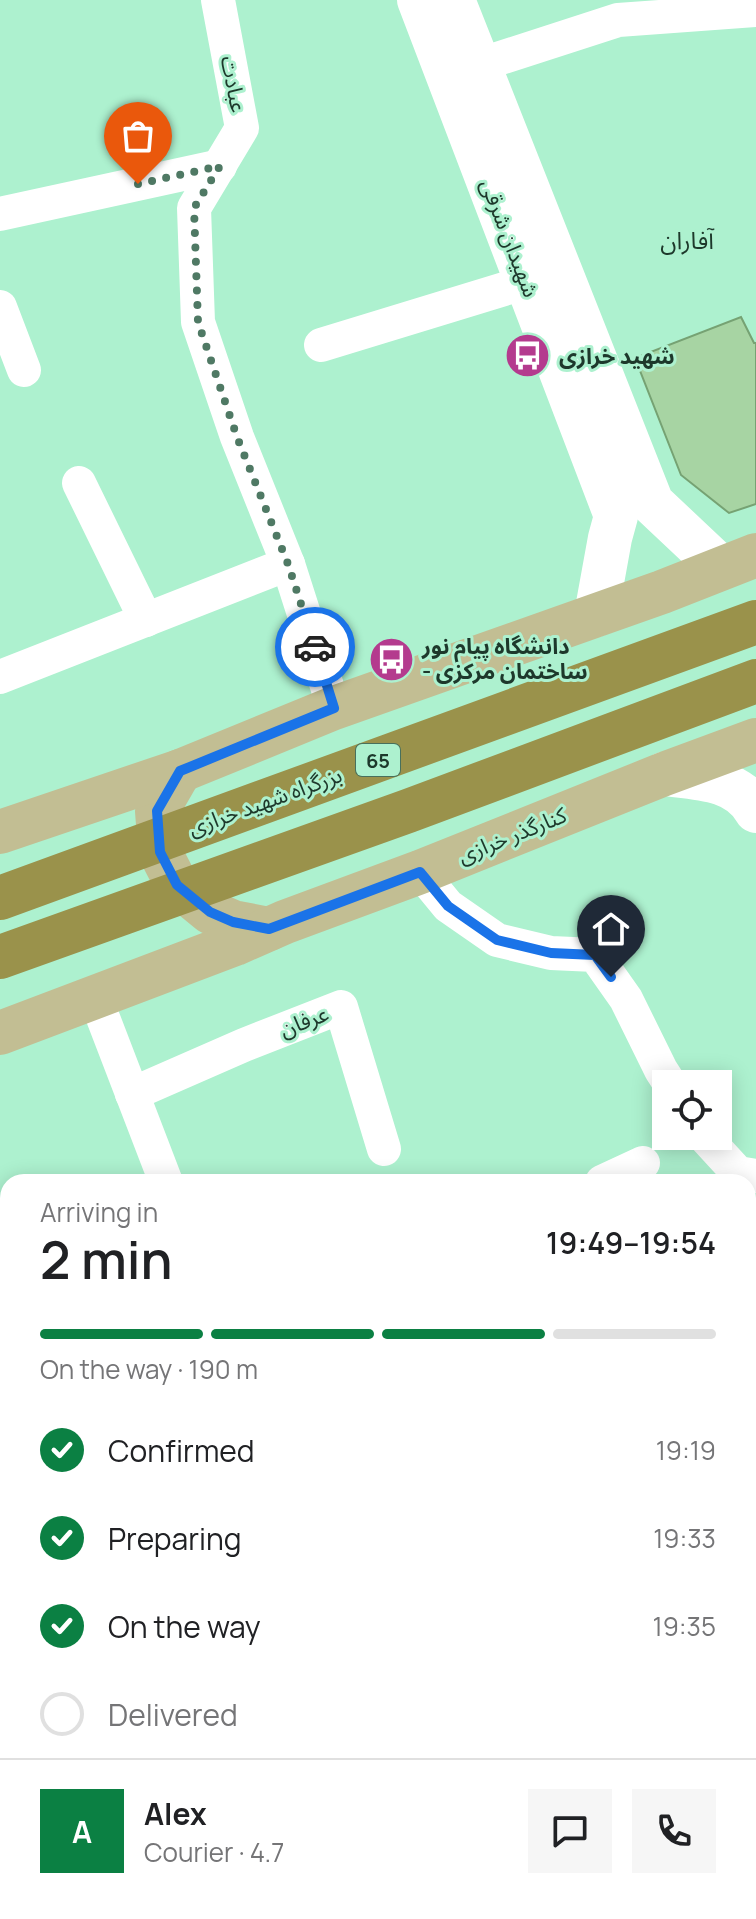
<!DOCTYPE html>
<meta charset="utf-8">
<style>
:root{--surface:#fff;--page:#f6f6f6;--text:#202124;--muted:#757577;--line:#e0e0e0;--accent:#0b8043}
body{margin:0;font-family:Manrope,"Noto Sans Arabic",sans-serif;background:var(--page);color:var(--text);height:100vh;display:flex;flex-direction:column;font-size:30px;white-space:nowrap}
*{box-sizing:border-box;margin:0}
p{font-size:26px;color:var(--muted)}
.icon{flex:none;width:44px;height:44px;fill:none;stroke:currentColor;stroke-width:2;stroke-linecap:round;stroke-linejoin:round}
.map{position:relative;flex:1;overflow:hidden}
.details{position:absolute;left:0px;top:1174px;width:756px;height:746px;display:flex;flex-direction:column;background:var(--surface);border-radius:24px 24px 0 0;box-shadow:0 4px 20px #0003}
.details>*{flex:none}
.tools{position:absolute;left:652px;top:1070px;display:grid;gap:16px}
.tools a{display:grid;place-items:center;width:80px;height:80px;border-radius:0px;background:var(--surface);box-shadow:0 4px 20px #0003;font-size:40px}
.pin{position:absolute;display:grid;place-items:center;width:68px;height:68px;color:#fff;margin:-82px -34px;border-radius:50% 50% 50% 0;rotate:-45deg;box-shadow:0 0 8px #0007}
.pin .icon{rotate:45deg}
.courier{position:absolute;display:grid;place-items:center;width:80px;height:80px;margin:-40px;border:6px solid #1a73e8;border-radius:50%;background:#fff;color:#222;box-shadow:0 2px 10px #0007}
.headline em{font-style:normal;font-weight:600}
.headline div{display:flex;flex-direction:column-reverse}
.headline{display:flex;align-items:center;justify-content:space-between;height:136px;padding:0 40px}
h1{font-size:52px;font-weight:600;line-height:60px}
.bar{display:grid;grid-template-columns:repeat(4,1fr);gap:12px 8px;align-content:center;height:96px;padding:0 40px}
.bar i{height:10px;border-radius:6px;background:var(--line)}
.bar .selected{background:var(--accent)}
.bar p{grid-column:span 4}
.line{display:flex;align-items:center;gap:20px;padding:0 40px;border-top:2px solid var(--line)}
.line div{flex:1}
.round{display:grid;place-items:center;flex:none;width:84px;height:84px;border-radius:0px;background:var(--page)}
ol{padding:0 40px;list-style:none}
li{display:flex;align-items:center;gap:24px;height:88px}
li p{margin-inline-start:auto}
li .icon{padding:8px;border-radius:50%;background:var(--accent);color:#fff;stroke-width:4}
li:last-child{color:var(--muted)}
li i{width:44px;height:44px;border:4px solid var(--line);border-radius:50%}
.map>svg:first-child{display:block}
.building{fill:#a7d4a3;stroke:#76a273;stroke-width:2}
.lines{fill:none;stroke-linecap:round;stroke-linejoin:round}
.street{stroke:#fff;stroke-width:34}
.secondary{stroke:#fff;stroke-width:44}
.primary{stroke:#c2be93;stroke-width:44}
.highway{stroke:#9a924b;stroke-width:44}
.done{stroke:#4f7964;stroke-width:8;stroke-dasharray:0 14.4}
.route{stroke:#1a73e8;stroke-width:10}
.labels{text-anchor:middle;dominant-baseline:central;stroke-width:6;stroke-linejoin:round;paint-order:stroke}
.shield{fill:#adf1cf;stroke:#48705c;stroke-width:2}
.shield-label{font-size:20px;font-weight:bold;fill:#1d382b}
.street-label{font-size:22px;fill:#1d382b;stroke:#adf1cf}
.poi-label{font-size:22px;font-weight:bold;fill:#1d382b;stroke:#adf1cf;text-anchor:start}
.neighbourhood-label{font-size:24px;fill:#1d382b;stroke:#adf1cf}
</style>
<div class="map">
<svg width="756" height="1919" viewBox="0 0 756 1919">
<rect width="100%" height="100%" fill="#adf1cf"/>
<!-- building -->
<path class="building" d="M741,317l13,26h2v161l-27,9 -48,-38 -46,-117z"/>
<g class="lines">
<!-- street -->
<g class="street">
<path d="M218,0l24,128 -48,80 4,114 39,115 51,127 46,144"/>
<path d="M479,65l139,-45 138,-10"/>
<path d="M0,214l220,-48"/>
<path d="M0,307l24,63"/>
<path d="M321,345l206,-63"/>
<path d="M79,483l67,137"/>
<path d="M0,677l288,-113"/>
<path d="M420,872l28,34 49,34 54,13 44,2 31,44 35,71 9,14"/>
<path d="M95,997l71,185"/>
<path d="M132,1094l112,-49 97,-38 43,142"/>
<path d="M704,1136l34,37 18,3"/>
<path d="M602,1182l41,-19"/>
<path d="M0,1372l8,-2"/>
<path d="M0,1404l8,7"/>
<path d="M748,1414h8"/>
<path d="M0,1584l8,9"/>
<path d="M207,1912l10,7"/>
<path d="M504,1912l6,7"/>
<path d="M661,1912l3,7"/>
<path d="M303,1919l8,-7"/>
</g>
<!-- secondary -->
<g class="secondary">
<path d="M419,0l197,516 -6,22 -14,77"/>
<path d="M453,0l199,503 69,65"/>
<path d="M664,774c33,4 74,4 92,37"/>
</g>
<!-- primary -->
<g class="primary">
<path d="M180,771l-23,40 3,41 17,33 33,27 23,10 36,7"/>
<path d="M0,832l180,-61 154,-63 328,-116 94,-37"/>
<path d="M0,1033l235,-89 50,-22 135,-50 244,-98 92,-34"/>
</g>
<!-- highway -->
<g class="highway">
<path d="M0,898l756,-276"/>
<path d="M0,957l408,-146 348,-130"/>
</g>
</g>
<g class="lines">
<!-- done -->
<path class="done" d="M138,184l82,-18 -26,42 4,114 39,115 51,127 27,83"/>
<!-- route -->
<path class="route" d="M315,647l19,61 -154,63 -23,40 3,41 17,33 33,27 23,10 36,7 151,-57 28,34 49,34 54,13 44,2 16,22"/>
</g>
<!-- icons -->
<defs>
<symbol id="bus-disc" viewBox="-11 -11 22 22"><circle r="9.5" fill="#b43b8e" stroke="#adf1cf"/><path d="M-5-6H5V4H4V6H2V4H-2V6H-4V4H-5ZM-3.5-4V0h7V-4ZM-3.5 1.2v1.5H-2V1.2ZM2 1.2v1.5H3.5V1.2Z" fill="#fff"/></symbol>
</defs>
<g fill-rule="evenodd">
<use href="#bus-disc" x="502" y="330" width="51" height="51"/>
<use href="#bus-disc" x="366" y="634" width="51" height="51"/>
</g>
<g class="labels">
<!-- shield labels -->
<rect class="shield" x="356" y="744" width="44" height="32" rx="6"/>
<g class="shield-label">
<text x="378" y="760">65</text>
</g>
<!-- street labels -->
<g class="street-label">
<text transform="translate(234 84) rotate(79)">عبادت</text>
<text transform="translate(510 238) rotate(69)">شهیدان شرقی</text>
<text transform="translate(265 801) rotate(-20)">بزرگراه شهید خرازی</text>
<text transform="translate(512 835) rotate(-22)">کنارگذر خرازی</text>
<text transform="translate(304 1021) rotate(-21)">عرفان</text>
</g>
<!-- poi labels -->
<g class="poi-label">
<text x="559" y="356">شهید خرازی</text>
<text x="422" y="646">دانشگاه پیام نور<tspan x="422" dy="25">- ساختمان مرکزی</tspan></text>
</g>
<!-- neighbourhood labels -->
<g class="neighbourhood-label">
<text x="687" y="239">آفاران</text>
</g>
</g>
</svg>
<div class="tools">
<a><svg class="icon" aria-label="locate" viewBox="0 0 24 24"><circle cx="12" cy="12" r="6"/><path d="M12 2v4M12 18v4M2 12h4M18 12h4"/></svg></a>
</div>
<div class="pin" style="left:138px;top:184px;background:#ea580c"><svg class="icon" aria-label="bag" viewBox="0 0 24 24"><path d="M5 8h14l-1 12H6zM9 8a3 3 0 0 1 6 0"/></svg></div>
<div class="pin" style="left:611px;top:977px;background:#1f2937"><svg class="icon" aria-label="home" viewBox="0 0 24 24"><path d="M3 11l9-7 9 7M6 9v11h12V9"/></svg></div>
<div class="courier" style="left:315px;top:647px"><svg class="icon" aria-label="car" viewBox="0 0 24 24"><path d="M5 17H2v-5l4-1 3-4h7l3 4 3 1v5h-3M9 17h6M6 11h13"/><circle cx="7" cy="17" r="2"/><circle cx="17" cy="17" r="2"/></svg></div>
<section class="details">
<div class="headline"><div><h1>2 min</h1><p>Arriving in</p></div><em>19:49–19:54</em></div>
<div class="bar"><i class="selected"></i><i class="selected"></i><i class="selected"></i><i></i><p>On the way · 190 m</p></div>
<ol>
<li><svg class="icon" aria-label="check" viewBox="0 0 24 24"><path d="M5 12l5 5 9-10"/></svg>Confirmed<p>19:19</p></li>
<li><svg class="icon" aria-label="check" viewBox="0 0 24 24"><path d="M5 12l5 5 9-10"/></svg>Preparing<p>19:33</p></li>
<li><svg class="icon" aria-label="check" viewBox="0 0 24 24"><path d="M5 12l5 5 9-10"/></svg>On the way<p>19:35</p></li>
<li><i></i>Delivered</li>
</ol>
<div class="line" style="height:144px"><b class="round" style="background:var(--accent);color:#fff">A</b><div><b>Alex</b><p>Courier · 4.7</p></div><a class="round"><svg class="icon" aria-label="chat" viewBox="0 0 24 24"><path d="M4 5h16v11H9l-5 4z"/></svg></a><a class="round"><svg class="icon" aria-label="phone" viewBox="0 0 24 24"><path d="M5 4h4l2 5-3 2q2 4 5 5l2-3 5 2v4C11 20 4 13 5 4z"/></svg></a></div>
</section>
</div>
